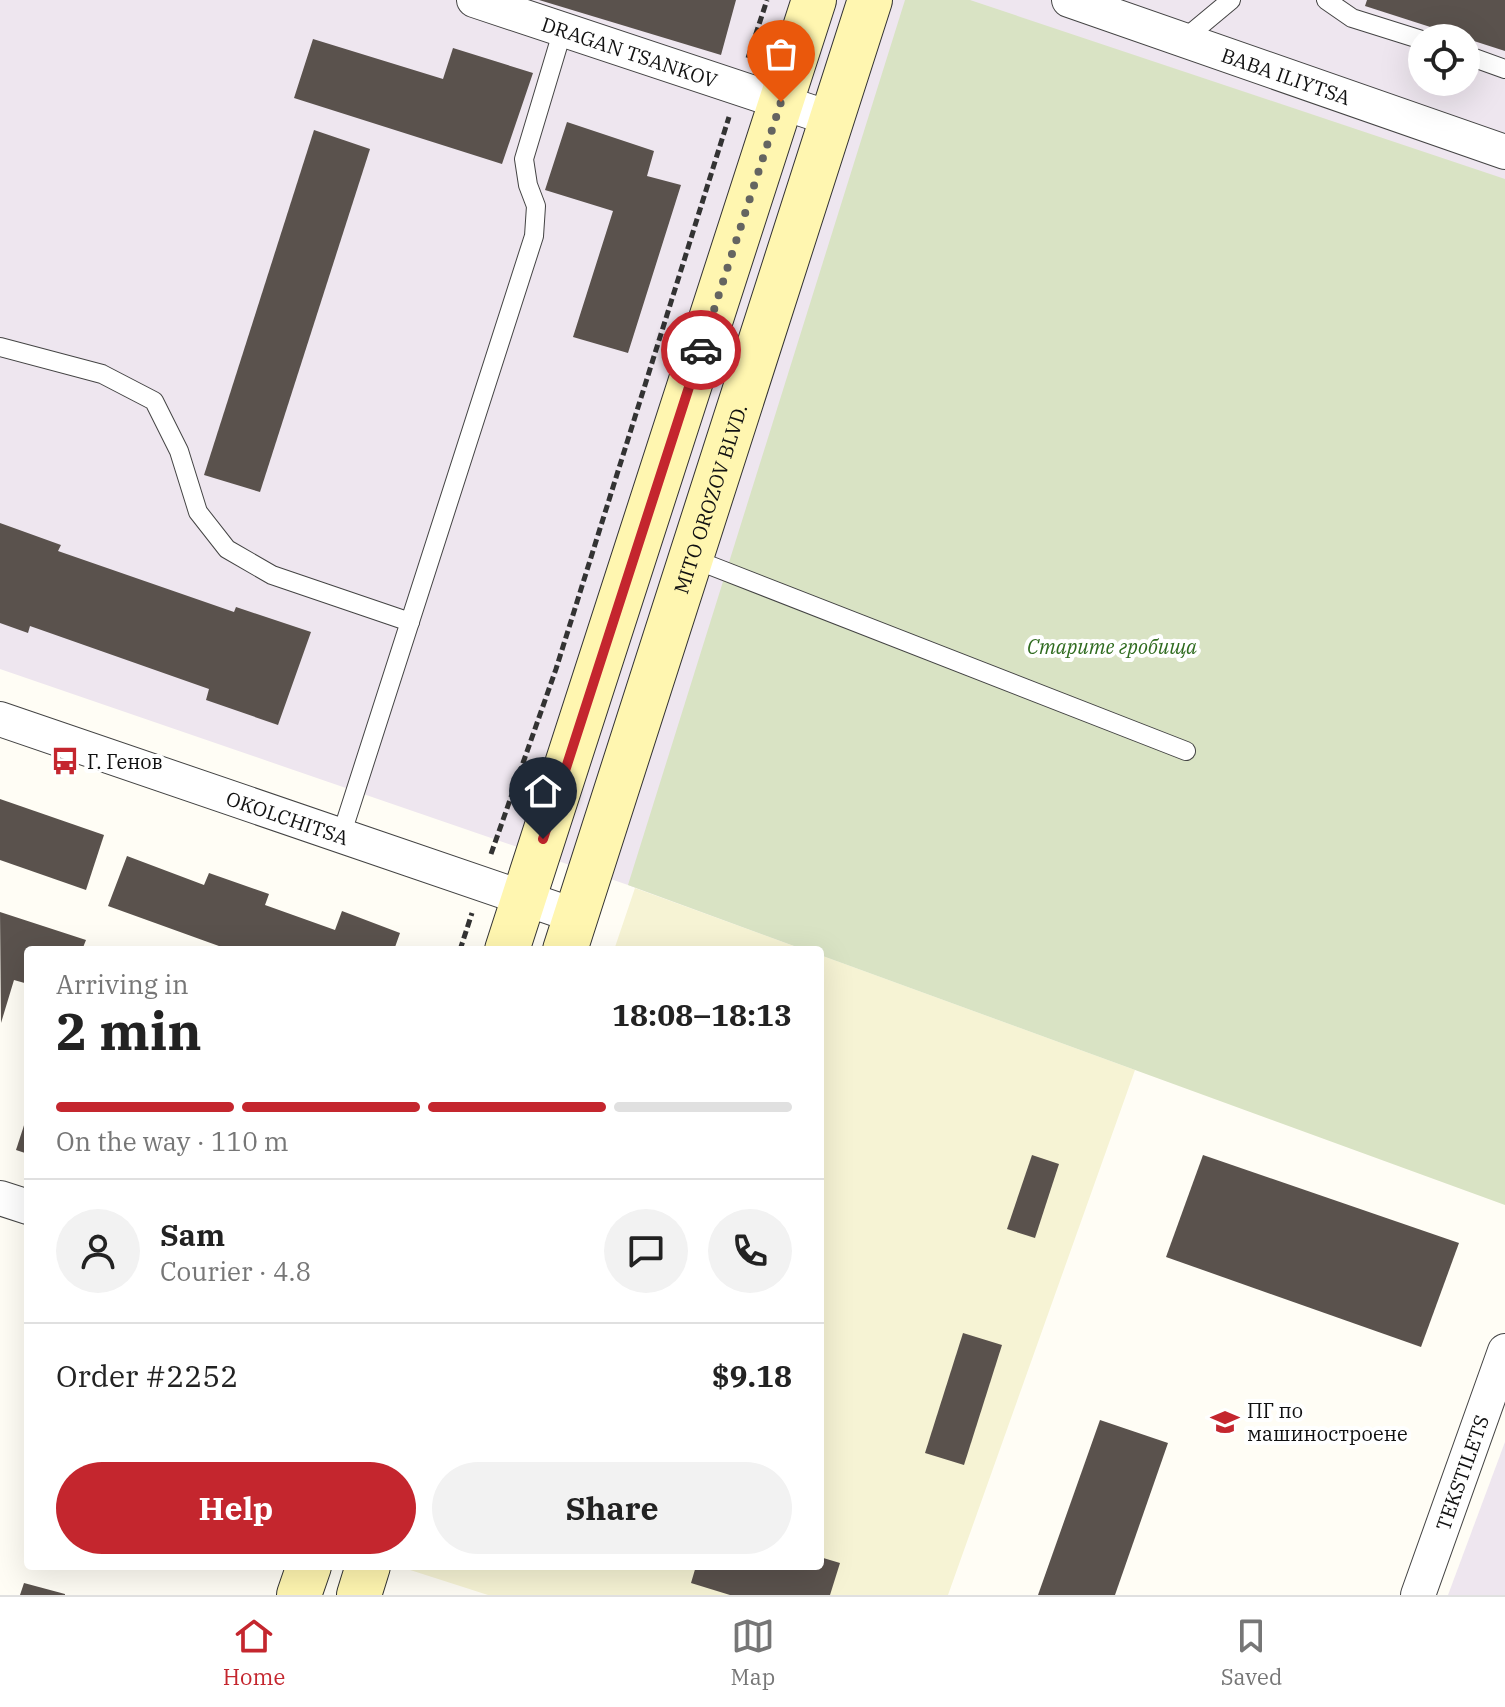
<!DOCTYPE html>
<meta charset="utf-8">
<style>
:root{--surface:#fff;--page:#f2f2f2;--text:#222;--muted:#767676;--line:#e0e0e0;--accent:#c4262e}
body{margin:0;font-family:"IBM Plex Serif",serif;background:var(--page);color:var(--text);height:100vh;display:flex;flex-direction:column;font-size:30px;white-space:nowrap}
*{box-sizing:border-box;margin:0}
p{font-size:26px;color:var(--muted)}
.icon{flex:none;width:44px;height:44px;fill:none;stroke:currentColor;stroke-width:2;stroke-linecap:round;stroke-linejoin:round}
.map{position:relative;flex:1;overflow:hidden}
.side{position:absolute;left:24px;top:946px;width:800px;height:624px;display:flex;flex-direction:column;background:var(--surface);border-radius:8px;box-shadow:0 8px 32px #0002}
.side>*{flex:none}
.fabs{position:absolute;left:1408px;top:24px;display:grid;gap:16px}
.fabs a{display:grid;place-items:center;width:72px;height:72px;border-radius:50%;background:var(--surface);box-shadow:0 8px 32px #0002;font-size:40px}
.pin{position:absolute;display:grid;place-items:center;width:68px;height:68px;color:#fff;margin:-82px -34px;border-radius:50% 50% 50% 0;rotate:-45deg;box-shadow:0 0 8px #0007}
.pin .icon{rotate:45deg}
.courier{position:absolute;display:grid;place-items:center;width:80px;height:80px;margin:-40px;border:6px solid #c4262e;border-radius:50%;background:#fff;color:#222;box-shadow:0 2px 10px #0007}
.summary em{font-style:normal;font-weight:700}
.summary div{display:flex;flex-direction:column-reverse}
.summary{display:flex;align-items:center;justify-content:space-between;height:136px;padding:0 32px}
h1{font-size:52px;font-weight:700;line-height:60px}
.bar{display:grid;grid-template-columns:repeat(4,1fr);gap:12px 8px;align-content:center;height:96px;padding:0 32px}
.bar i{height:10px;border-radius:6px;background:var(--line)}
.bar .current{background:var(--accent)}
.bar p{grid-column:span 4}
.line{display:flex;align-items:center;gap:20px;padding:0 32px;border-top:2px solid var(--line)}
.line div{flex:1}
.round{display:grid;place-items:center;flex:none;width:84px;height:84px;border-radius:42px;background:var(--page)}
.action{display:flex;gap:16px;margin-top:auto;padding:16px 32px}
.action a{flex:1;height:92px;border-radius:48px;background:var(--accent);color:#fff;font-size:32px;font-weight:700;line-height:92px;text-align:center}
.action a+a{background:var(--page);color:var(--text)}
.menu{display:flex;justify-content:space-around;align-items:center;height:112px;border-top:2px solid var(--line);background:var(--surface);font-size:22px;color:var(--muted)}
.menu a{display:grid;justify-items:center;gap:4px}
.menu .current{color:var(--accent)}
.map>svg:first-child{display:block}
.industrial{fill:#eee6ef;fill-rule:evenodd}
.farmland{fill:#f6f3d4}
.cemetery{fill:#d9e3c4}
.building{fill:#5a524d}
.lines{fill:none;stroke-linecap:round;stroke-linejoin:round}
.lane-casing{stroke:#444;stroke-width:20}
.street-casing{stroke:#444;stroke-width:36}
.secondary-casing{stroke:#333;stroke-width:46}
.path{stroke:#333;stroke-width:5;stroke-dasharray:8 4;stroke-linecap:butt}
.lane{stroke:#fff;stroke-width:18}
.street{stroke:#fff;stroke-width:34}
.secondary{stroke:#fff6b0;stroke-width:44}
.done{stroke:#646461;stroke-width:8;stroke-dasharray:0 14.4}
.route{stroke:#c4262e;stroke-width:10}
.labels{text-anchor:middle;dominant-baseline:central;stroke-width:8;stroke-linejoin:round;paint-order:stroke}
.street-label{font-size:20px;fill:#111;stroke:#fff}
.park-label{font-size:20px;font-style:italic;fill:#2f6b1f;stroke:#fff}
.poi-label{font-size:20px;fill:#111;stroke:#fff;text-anchor:start}
</style>
<div class="map">
<svg width="1505" height="1595" viewBox="0 0 1505 1595">
<rect width="100%" height="100%" fill="#fffdf5"/>
<!-- industrial -->
<g class="industrial">
<path d="M0,0h1505v1203l-685,-253h-14l-178,-65 -628,-216zM1422,38h44v44h-44z"/>
<path d="M1505,1442v153h-57z"/>
</g>
<!-- farmland -->
<g class="farmland">
<path d="M635,888l170,62h-191z"/>
<path d="M820,955l315,115 -187,525h-460l-81,-26 1,-3h412z"/>
</g>
<!-- cemetery -->
<path class="cemetery" d="M905,0h65l535,179v1026l-685,-250v-5h-15l-177,-65z"/>
<!-- building -->
<g class="building">
<path d="M539,0h197l-15,55z"/>
<path d="M1367,0h138v51l-140,-45z"/>
<path d="M313,39l130,40 10,-31 80,25 -31,91 -208,-66z"/>
<path d="M567,122l87,29 -7,25 34,9 -53,168 -55,-16 40,-126 -68,-21z"/>
<path d="M314,130l56,19 -110,343 -56,-17z"/>
<path d="M0,523l61,22 -3,6 176,61 2,-5 75,25 -33,93 -72,-25 3,-11 -179,-63 -2,7 -28,-10z"/>
<path d="M0,799l104,36 -18,55 -86,-30z"/>
<path d="M127,856l77,29 5,-12 60,21 -4,11 70,25 7,-19 58,22 -6,17h-164l-122,-44z"/>
<path d="M0,912l86,28 -4,10h-54v34l-14,-4 -13,43z"/>
<path d="M27,1116h1v38l-12,-4z"/>
<path d="M1032,1155l27,9 -24,74 -28,-9z"/>
<path d="M1203,1155l256,88 -38,104 -255,-90z"/>
<path d="M963,1333l39,12 -38,120 -39,-12z"/>
<path d="M1100,1420l68,23 -53,152h-77z"/>
<path d="M820,1557l20,6 -10,32h-100l-39,-12 5,-17h124z"/>
<path d="M24,1583l41,11v1h-45z"/>
</g>
<g class="lines">
<defs>
<g id="lane">
<path d="M1326,0l26,18 70,22"/>
<path d="M1183,40l48,-40"/>
<path d="M1466,55l39,14"/>
<path d="M0,347l102,27 52,27 25,50 19,61 29,37 45,26 138,47"/>
<path d="M691,558l495,193"/>
<path d="M341,836l193,-600 2,-30 -8,-21 -4,-26 39,-130"/>
</g>
<g id="street">
<path id="s1" d="M474,0l358,119"/>
<path id="s2" d="M1069,0l436,152"/>
<path id="s3" d="M0,719l576,197"/>
<path d="M0,1198l28,9"/>
<path id="s4" d="M1418,1595l87,-244"/>
</g>
<g id="secondary">
<path d="M507,950l307,-950"/>
<path id="s5" d="M565,950l305,-950"/>
<path d="M299,1595l10,-29"/>
<path d="M359,1595l9,-29"/>
</g>
</defs>
<!-- lane casing -->
<use href="#lane" class="lane-casing"/>
<!-- street casing -->
<use href="#street" class="street-casing"/>
<!-- secondary casing -->
<use href="#secondary" class="secondary-casing"/>
<!-- path -->
<g class="path">
<path d="M748,58l19,-58"/>
<path d="M491,854l65,-185 173,-552"/>
<path d="M460,950l12,-37"/>
</g>
<!-- lane -->
<use href="#lane" class="lane"/>
<!-- street -->
<use href="#street" class="street"/>
<!-- secondary -->
<use href="#secondary" class="secondary"/>
</g>
<g class="lines">
<!-- done -->
<path class="done" d="M701,350l80,-248"/>
<!-- route -->
<path class="route" d="M543,839l158,-489"/>
</g>
<!-- icons -->
<defs>
<symbol id="bus-bare" viewBox="-9 -9 18 18"><path d="M-5-6H5V4H4V6H2V4H-2V6H-4V4H-5ZM-3.5-4V0h7V-4ZM-3.5 1.2v1.5H-2V1.2ZM2 1.2v1.5H3.5V1.2Z" fill="#c4262e" stroke="#fff" stroke-width="2.5" paint-order="stroke"/></symbol>
<symbol id="school-bare" viewBox="-9 -9 18 18"><path d="M0-5L7-2L0 1L-7-2ZM-4 1L0 2.5L4 1V4Q0 6-4 4Z" fill="#c4262e" stroke="#fff" stroke-width="2.5" paint-order="stroke"/></symbol>
</defs>
<g fill-rule="evenodd">
<use href="#bus-bare" x="45" y="741" width="40" height="40"/>
<use href="#school-bare" x="1205" y="1402" width="40" height="40"/>
</g>
<g class="labels">
<!-- street labels -->
<g class="street-label">
<text stroke="none"><textPath href="#s1" startOffset="164">DRAGAN TSANKOV</textPath></text>
<text stroke="none"><textPath href="#s2" startOffset="230">BABA ILIYTSA</textPath></text>
<text stroke="none"><textPath href="#s5" startOffset="474">MITO OROZOV BLVD.</textPath></text>
<text stroke="none"><textPath href="#s3" startOffset="304">OKOLCHITSA</textPath></text>
<text stroke="none"><textPath href="#s4" startOffset="130">TEKSTILETS</textPath></text>
</g>
<!-- park labels -->
<g class="park-label">
<text x="1112" y="646">Старите гробища</text>
</g>
<!-- poi labels -->
<g class="poi-label">
<text x="87" y="761">Г. Генов</text>
<text x="1247" y="1410">ПГ по<tspan x="1247" dy="23">машиностроене</tspan></text>
</g>
</g>
</svg>
<div class="fabs">
<a><svg class="icon" aria-label="locate" viewBox="0 0 24 24"><circle cx="12" cy="12" r="6"/><path d="M12 2v4M12 18v4M2 12h4M18 12h4"/></svg></a>
</div>
<div class="pin" style="left:781px;top:102px;background:#ea580c"><svg class="icon" aria-label="bag" viewBox="0 0 24 24"><path d="M5 8h14l-1 12H6zM9 8a3 3 0 0 1 6 0"/></svg></div>
<div class="pin" style="left:543px;top:839px;background:#1f2937"><svg class="icon" aria-label="home" viewBox="0 0 24 24"><path d="M3 11l9-7 9 7M6 9v11h12V9"/></svg></div>
<div class="courier" style="left:701px;top:350px"><svg class="icon" aria-label="car" viewBox="0 0 24 24"><path d="M5 17H2v-5l4-1 3-4h7l3 4 3 1v5h-3M9 17h6M6 11h13"/><circle cx="7" cy="17" r="2"/><circle cx="17" cy="17" r="2"/></svg></div>
<section class="side">
<div class="summary"><div><h1>2 min</h1><p>Arriving in</p></div><em>18:08–18:13</em></div>
<div class="bar"><i class="current"></i><i class="current"></i><i class="current"></i><i></i><p>On the way · 110 m</p></div>
<div class="line" style="height:144px"><a class="round"><svg class="icon" aria-label="person" viewBox="0 0 24 24"><circle cx="12" cy="8" r="4"/><path d="M4 21q1-7 8-7t8 7"/></svg></a><div><b>Sam</b><p>Courier · 4.8</p></div><a class="round"><svg class="icon" aria-label="chat" viewBox="0 0 24 24"><path d="M4 5h16v11H9l-5 4z"/></svg></a><a class="round"><svg class="icon" aria-label="phone" viewBox="0 0 24 24"><path d="M5 4h4l2 5-3 2q2 4 5 5l2-3 5 2v4C11 20 4 13 5 4z"/></svg></a></div>
<div class="line" style="height:104px"><div>Order #2252</div><b>$9.18</b></div>
<div class="action"><a>Help</a><a>Share</a></div>
</section>
</div>
<nav class="menu">
<a class="current"><svg class="icon" aria-label="home" viewBox="0 0 24 24"><path d="M3 11l9-7 9 7M6 9v11h12V9"/></svg>Home</a>
<a><svg class="icon" aria-label="map" viewBox="0 0 24 24"><path d="M3 6l6-2 6 2 6-2v14l-6 2-6-2-6 2zM9 4v14M15 6v14"/></svg>Map</a>
<a><svg class="icon" aria-label="saved" viewBox="0 0 24 24"><path d="M7 4h10v16l-5-4-5 4z"/></svg>Saved</a>
</nav>
